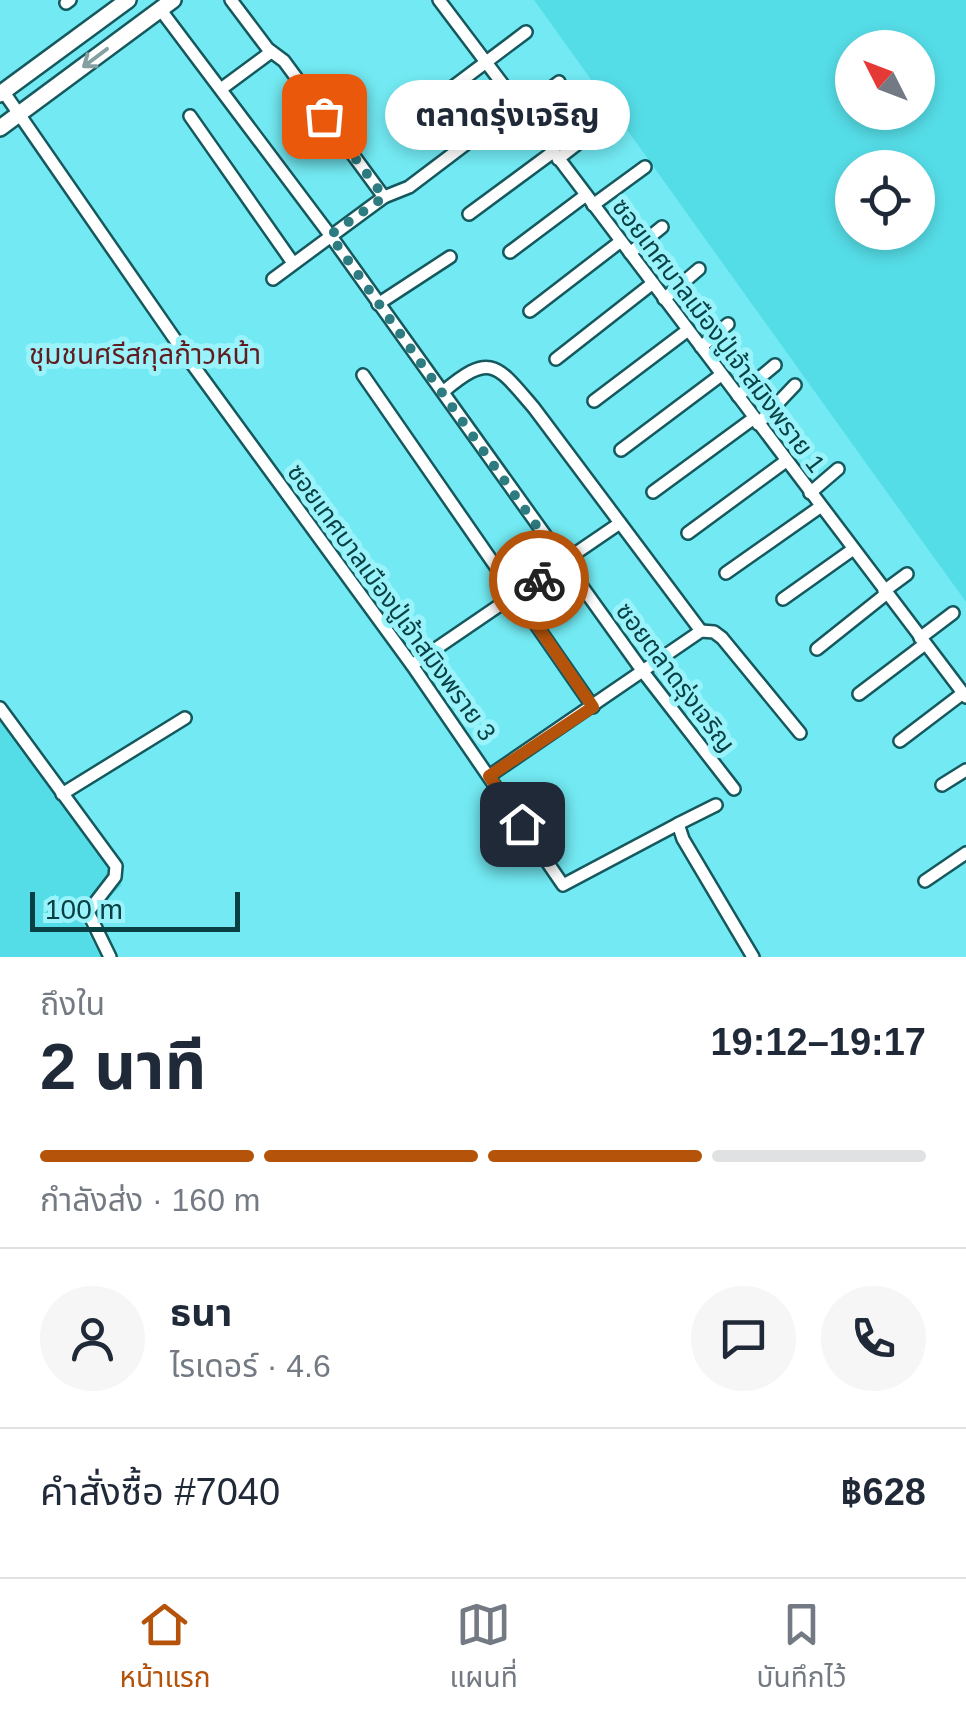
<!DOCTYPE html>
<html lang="th">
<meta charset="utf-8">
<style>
:root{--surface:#fff;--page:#f6f6f7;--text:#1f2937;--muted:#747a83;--line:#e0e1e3;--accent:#b45309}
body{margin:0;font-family:Helvetica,"Noto Sans Thai",sans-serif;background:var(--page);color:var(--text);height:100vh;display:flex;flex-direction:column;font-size:38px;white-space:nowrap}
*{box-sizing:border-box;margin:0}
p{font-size:32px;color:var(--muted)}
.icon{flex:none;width:55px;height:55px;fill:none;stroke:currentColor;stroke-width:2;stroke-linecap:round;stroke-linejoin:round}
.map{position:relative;height:957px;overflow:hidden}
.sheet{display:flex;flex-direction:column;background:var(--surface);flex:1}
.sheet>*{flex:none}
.needle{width:65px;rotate:312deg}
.buttons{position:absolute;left:835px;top:30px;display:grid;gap:20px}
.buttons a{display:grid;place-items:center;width:100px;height:100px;border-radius:50%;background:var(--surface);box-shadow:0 5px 15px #0003;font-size:50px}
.scale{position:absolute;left:30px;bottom:25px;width:210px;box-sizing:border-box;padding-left:10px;border:5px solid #084044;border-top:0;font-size:28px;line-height:35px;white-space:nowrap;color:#084044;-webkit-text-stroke:8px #9af3fa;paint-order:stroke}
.pin{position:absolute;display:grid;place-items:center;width:85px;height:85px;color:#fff;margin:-42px;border-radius:20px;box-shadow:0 5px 15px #0006}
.courier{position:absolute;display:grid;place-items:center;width:100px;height:100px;margin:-50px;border:8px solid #b45309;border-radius:50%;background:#fff;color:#222;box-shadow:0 2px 12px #0007}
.bubble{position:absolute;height:70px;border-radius:35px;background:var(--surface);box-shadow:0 5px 15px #0003;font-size:32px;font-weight:700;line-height:70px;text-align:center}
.summary em{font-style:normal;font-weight:700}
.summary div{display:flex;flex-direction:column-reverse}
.summary{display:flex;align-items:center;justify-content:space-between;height:170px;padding:0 40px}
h1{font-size:65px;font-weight:700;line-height:75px}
.bar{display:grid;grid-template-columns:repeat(4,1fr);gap:15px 10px;align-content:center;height:120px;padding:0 40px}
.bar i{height:12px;border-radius:8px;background:var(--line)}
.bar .on{background:var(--accent)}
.bar p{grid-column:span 4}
.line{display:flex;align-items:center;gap:25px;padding:0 40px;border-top:2px solid var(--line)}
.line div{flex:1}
.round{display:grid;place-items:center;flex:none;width:105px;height:105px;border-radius:52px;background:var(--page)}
.menu{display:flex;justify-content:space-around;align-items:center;height:140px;border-top:2px solid var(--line);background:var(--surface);font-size:28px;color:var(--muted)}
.menu a{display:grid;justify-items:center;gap:5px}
.menu .on{color:var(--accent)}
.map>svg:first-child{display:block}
.built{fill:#55dde7;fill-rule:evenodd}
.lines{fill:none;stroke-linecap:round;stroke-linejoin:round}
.street-casing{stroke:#15585d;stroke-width:16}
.secondary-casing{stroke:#15585d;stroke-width:20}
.street{stroke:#fff;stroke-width:11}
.secondary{stroke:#fff;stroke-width:15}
.oneway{stroke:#84a0a2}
.done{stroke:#2d7c81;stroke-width:10;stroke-dasharray:0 18}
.route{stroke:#b45309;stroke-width:12}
.labels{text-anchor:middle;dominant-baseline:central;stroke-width:10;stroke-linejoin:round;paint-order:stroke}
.street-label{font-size:25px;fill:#084044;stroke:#9af3fa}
.neighbourhood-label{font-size:28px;fill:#611c1f;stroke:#9af3fa}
</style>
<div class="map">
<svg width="966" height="957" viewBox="0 0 966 957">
<rect width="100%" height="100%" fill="#73eaf3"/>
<!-- built -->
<g class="built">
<path d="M534,0h432v602l-103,-143zM852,48h66v64h-66zM852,168h66v64h-66z"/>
<path d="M0,715l122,170 -39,38 18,34h-101z"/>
</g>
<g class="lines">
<defs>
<g id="street">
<path d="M231,0l37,49 16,12 100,136"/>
<path d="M439,0l527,697"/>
<path d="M66,3l4,-3"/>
<path d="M160,9l170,226 314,438 90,116"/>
<path d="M221,89l50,-37"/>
<path d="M3,91l187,270 222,304 151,220 115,-61 5,15 70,118"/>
<path d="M437,99l89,-67"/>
<path d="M521,111l38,-29"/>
<path d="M190,116l103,147"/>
<path d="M558,159l45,-35"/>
<path d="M593,205l52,-38"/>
<path d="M469,214l84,-62"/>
<path d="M510,252l76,-57"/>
<path d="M630,253l32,-26"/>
<path d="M273,279l111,-82 25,-10 107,-81"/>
<path d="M664,299l35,-30"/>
<path d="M378,304l72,-47"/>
<path d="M530,311l91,-70"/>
<path d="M701,347l27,-23"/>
<path d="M556,359l97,-76"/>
<path d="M363,375l230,332"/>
<path d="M443,392c48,-41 54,-27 91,16l167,223"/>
<path d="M738,396l37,-31"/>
<path d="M594,401l94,-71"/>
<path d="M758,424l37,-39"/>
<path d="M621,450l100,-75"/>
<path d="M653,492l101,-74"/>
<path d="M810,493l28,-24"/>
<path d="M688,533l98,-72"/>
<path d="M726,573l94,-66"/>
<path d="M884,591l23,-17"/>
<path d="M783,599l69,-49"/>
<path d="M920,638l33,-25"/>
<path d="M817,649l69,-55"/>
<path d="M412,665l208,-142"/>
<path d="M859,694l66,-50"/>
<path d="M0,708l116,158 -1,11 -27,35 22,45"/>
<path d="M900,741l63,-48"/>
<path d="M489,776l212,-145 13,1 8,6 78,95"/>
<path d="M942,785l24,-15"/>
<path d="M62,794l123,-76"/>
<path d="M678,824l38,-19"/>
<path d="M925,881l41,-28"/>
</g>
<g id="secondary">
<path d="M0,94l128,-94"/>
<path d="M0,128l173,-128"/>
</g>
</defs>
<!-- street casing -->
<use href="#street" class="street-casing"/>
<!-- secondary casing -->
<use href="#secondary" class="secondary-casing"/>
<!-- street -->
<use href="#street" class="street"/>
<!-- secondary -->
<use href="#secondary" class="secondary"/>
</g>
<!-- one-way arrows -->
<defs><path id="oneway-shaft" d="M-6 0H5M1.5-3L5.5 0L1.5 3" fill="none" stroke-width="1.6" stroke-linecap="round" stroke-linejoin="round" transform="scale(2.5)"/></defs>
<use class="oneway" href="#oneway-shaft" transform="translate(95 58) rotate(143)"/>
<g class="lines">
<!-- done -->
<path class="done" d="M324,116l60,81 -54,38 233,328 -24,17"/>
<!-- route -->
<path class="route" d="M522,824l-33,-48 104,-69 -77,-112 23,-15"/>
</g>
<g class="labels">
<!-- street labels -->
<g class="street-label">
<text transform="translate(719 335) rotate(53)">ซอยเทศบาลเมืองปู่เจ้าสมิงพราย 1</text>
<text transform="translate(392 602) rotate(54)">ซอยเทศบาลเมืองปู่เจ้าสมิงพราย 3</text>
<text transform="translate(676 677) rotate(53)">ซอยตลาดรุ่งเจริญ</text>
</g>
<!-- neighbourhood labels -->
<g class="neighbourhood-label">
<text x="145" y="354">ชุมชนศรีสกุลก้าวหน้า</text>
</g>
</g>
</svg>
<div class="buttons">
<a><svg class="needle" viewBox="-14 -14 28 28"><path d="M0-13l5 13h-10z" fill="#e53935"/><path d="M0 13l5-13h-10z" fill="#747a83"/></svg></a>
<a><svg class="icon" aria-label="locate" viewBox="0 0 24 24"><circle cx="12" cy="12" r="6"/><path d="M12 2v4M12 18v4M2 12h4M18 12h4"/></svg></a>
</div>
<div class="scale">100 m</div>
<div class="pin" style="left:324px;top:116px;background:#ea580c"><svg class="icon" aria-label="bag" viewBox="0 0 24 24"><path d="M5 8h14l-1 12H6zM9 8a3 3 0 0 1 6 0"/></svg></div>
<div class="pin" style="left:522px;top:824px;background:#1f2937"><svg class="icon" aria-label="home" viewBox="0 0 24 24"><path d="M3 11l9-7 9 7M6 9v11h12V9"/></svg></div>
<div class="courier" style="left:539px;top:580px"><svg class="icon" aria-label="bike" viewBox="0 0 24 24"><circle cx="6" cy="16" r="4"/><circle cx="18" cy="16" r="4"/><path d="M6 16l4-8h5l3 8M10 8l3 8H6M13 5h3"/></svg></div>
<div class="bubble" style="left:385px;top:80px;width:245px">ตลาดรุ่งเจริญ</div>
</div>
<section class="sheet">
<div class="summary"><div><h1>2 นาที</h1><p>ถึงใน</p></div><em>19:12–19:17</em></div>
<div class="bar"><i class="on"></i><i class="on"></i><i class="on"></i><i></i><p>กำลังส่ง · 160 m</p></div>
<div class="line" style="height:180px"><a class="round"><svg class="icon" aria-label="person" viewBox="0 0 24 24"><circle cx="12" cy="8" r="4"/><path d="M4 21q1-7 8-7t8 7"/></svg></a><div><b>ธนา</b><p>ไรเดอร์ · 4.6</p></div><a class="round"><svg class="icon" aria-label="chat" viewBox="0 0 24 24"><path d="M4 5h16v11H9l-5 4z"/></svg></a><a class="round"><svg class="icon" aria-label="phone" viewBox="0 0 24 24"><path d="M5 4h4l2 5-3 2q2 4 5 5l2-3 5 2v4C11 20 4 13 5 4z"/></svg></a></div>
<div class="line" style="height:130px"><div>คำสั่งซื้อ #7040</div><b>฿628</b></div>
</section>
<nav class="menu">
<a class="on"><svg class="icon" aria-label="home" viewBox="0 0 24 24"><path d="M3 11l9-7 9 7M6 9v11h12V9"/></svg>หน้าแรก</a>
<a><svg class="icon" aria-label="map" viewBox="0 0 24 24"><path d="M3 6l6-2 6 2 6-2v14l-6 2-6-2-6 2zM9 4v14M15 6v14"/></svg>แผนที่</a>
<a><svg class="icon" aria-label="saved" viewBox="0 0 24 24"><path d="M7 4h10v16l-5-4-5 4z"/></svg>บันทึกไว้</a>
</nav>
